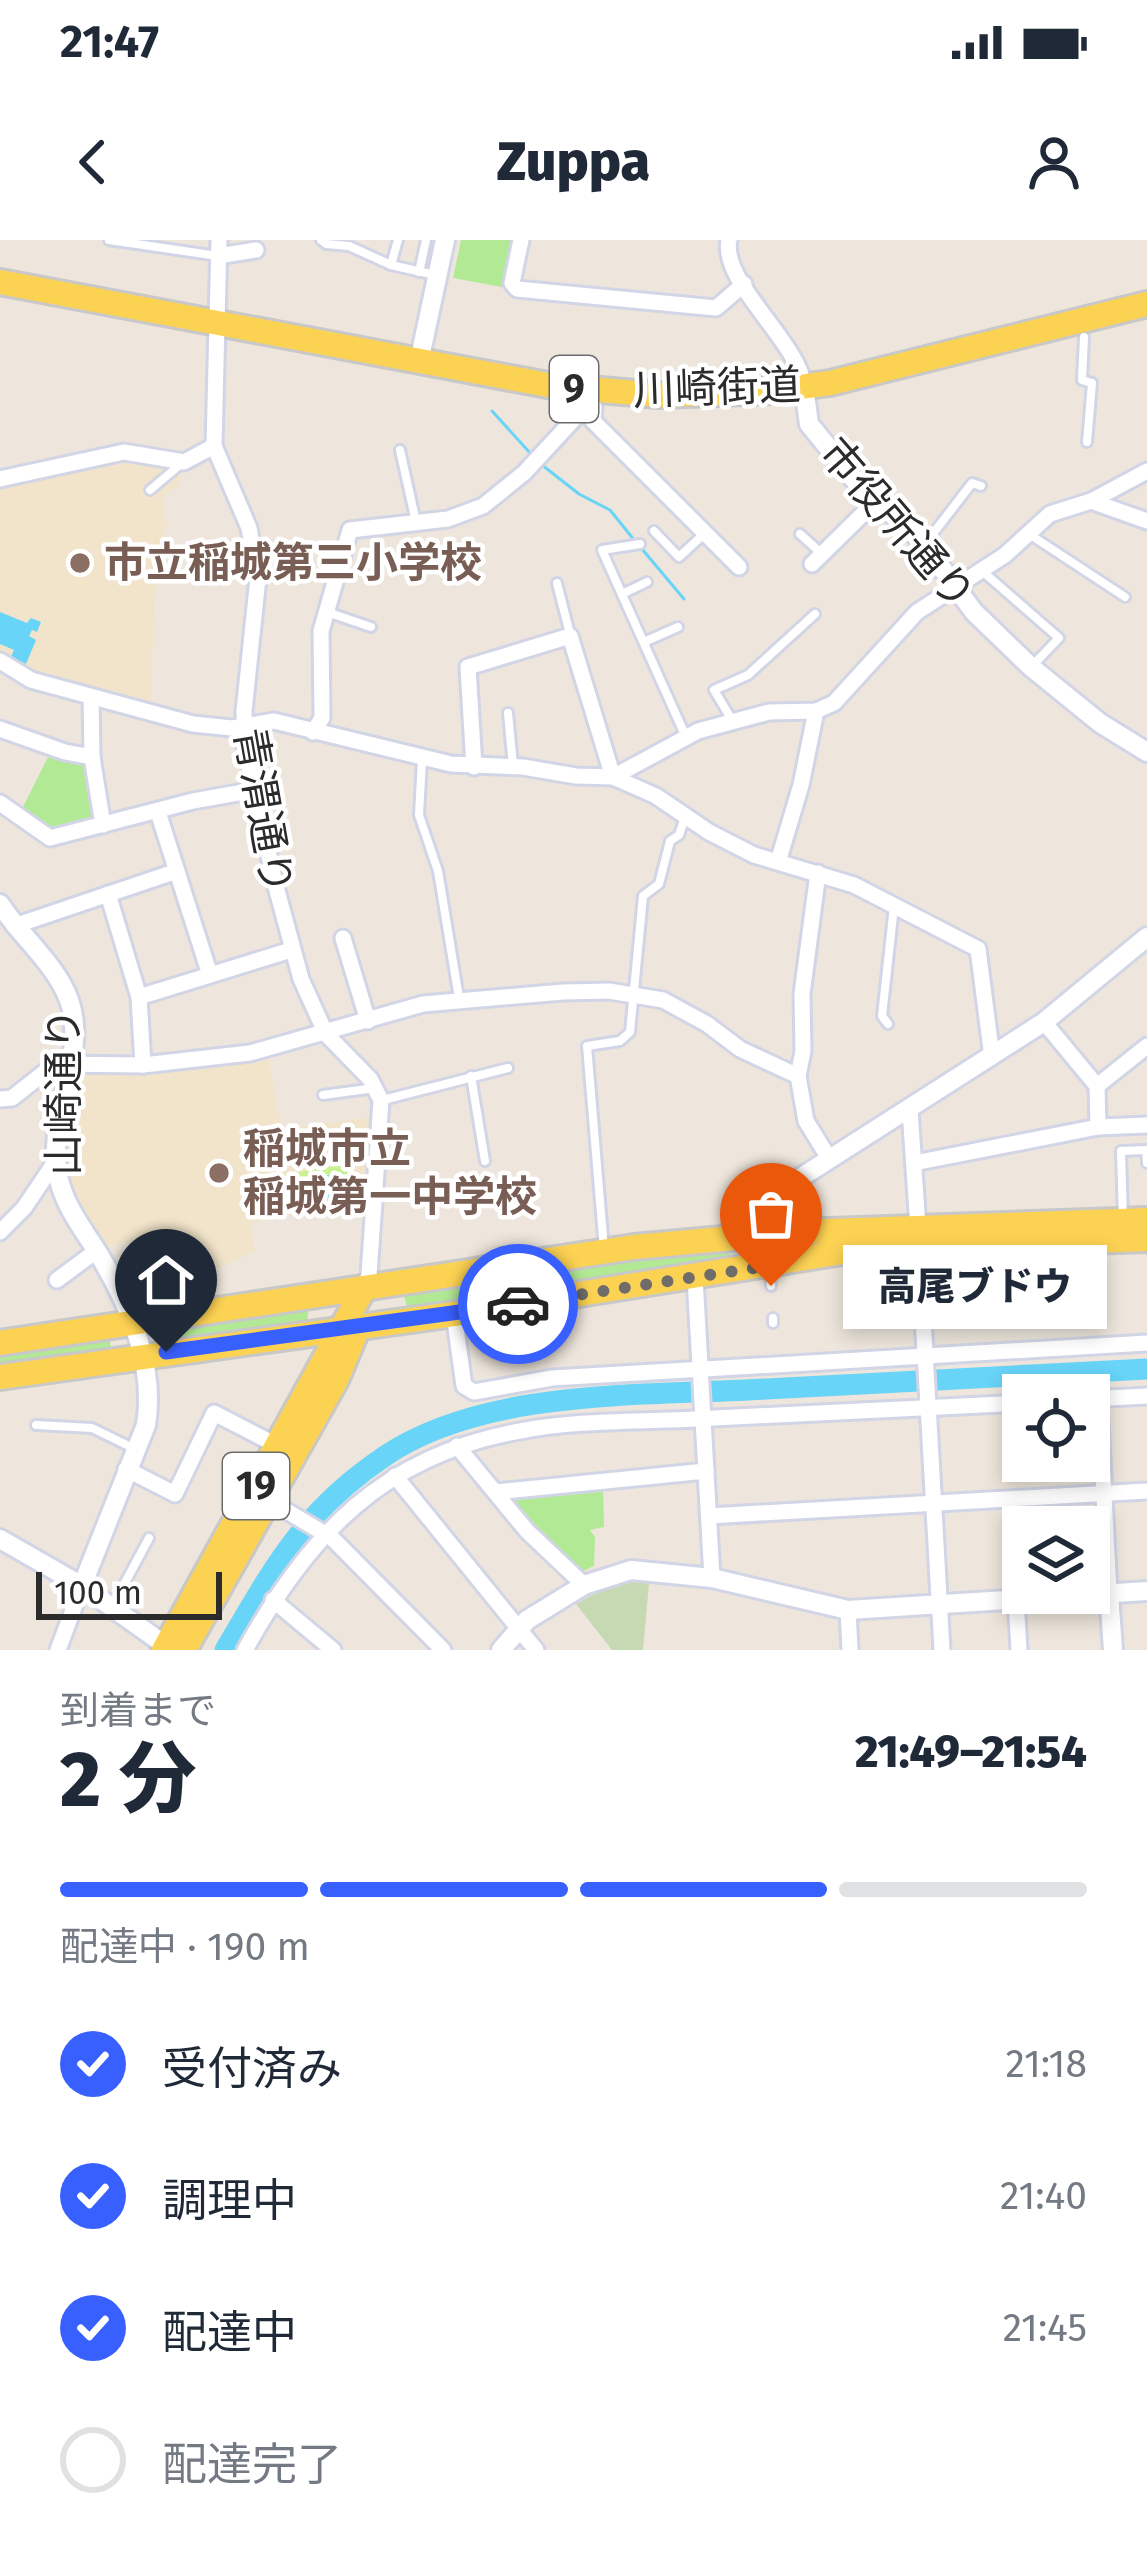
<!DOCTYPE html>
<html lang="ja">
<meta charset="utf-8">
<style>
:root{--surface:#fff;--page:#f2f2f3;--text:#1f2937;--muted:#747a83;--line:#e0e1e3;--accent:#3860ff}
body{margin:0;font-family:"Fira Sans","Noto Sans JP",sans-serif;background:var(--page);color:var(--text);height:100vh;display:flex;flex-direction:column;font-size:45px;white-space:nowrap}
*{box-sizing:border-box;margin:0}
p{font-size:39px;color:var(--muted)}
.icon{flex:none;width:66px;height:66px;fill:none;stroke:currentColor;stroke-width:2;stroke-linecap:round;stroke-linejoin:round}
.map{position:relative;height:1410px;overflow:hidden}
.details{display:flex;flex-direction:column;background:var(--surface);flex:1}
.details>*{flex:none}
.buttons{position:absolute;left:1002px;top:1134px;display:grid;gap:24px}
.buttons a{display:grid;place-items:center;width:108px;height:108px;border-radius:0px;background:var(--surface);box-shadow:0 6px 18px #0003;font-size:60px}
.scale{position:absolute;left:36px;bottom:30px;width:186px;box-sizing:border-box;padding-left:12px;border:6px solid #2b2b2b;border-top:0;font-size:33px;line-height:42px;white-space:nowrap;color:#2b2b2b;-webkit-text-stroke:9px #fff;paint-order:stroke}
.pin{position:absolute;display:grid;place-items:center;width:102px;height:102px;color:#fff;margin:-123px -51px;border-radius:50% 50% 50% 0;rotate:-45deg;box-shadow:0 0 12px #0007}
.pin .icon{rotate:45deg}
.courier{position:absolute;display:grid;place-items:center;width:120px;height:120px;margin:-60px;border:9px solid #3860ff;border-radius:50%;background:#fff;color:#222;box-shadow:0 3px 15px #0007}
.bubble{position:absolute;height:84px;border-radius:0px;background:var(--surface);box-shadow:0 6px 18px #0003;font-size:39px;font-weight:800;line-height:84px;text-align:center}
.head em{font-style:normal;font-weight:800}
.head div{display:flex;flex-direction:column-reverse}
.head{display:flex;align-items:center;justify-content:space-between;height:204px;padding:0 60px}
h1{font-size:78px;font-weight:800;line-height:90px}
.bar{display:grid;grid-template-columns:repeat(4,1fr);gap:18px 12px;align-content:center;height:144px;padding:0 60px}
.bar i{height:15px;border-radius:9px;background:var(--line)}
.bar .selected{background:var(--accent)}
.bar p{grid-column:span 4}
ol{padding:0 60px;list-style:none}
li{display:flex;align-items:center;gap:36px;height:132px}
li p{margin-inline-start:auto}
li .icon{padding:12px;border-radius:50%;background:var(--accent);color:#fff;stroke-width:4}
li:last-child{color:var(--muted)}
li i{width:66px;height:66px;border:6px solid var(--line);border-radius:50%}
.status{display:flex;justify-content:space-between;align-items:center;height:84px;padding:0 60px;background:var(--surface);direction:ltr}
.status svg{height:33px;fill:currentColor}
header{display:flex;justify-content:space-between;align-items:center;height:156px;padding:0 60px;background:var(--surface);font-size:54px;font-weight:800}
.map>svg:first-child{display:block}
.education{fill:#f1e4ca}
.green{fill:#b2e994}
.cemetery{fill:#c6d9b2}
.pitch{fill:#c9f18f}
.water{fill:#67d4f8}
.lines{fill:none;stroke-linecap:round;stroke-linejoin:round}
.stream{stroke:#67d4f8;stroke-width:3}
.river{stroke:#67d4f8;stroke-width:21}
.service-casing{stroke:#d1d5e5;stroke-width:14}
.minor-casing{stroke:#d1d5e5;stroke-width:21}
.tertiary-casing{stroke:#d1d5e5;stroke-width:24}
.primary-casing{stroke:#c8c8c8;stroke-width:30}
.service{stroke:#fff;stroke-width:8}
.minor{stroke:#fff;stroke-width:15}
.tertiary{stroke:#fff;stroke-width:18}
.primary{stroke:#fcd253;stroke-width:24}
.done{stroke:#6f6c69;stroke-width:12;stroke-dasharray:0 21.6}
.route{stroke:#3860ff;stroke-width:15}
.education-dot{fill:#8d6e63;stroke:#fff;stroke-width:4.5}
.labels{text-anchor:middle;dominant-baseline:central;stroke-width:9;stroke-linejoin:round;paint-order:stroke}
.shield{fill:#fff;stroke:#6b6b6b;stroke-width:3}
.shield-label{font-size:39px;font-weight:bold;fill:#2b2b2b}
.street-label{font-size:42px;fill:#2b2b2b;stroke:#fff}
.education-label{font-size:42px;font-weight:bold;fill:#785e54;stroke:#fff;text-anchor:start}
</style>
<div class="status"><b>21:47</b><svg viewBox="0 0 49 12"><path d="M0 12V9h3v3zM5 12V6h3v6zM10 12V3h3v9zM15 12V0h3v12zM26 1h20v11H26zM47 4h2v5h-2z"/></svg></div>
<header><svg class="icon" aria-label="back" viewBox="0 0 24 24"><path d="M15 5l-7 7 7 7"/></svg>Zuppa<svg class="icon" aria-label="person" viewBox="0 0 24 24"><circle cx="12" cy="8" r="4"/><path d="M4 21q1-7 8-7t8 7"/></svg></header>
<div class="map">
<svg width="1147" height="1410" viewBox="0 0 1147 1410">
<rect width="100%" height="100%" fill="#eee6dc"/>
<!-- education -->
<g class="education">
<path d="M121,217l66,11 -8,9v8l-17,11 5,30 -13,75 -3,102 -118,-33 -33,-20v-167z"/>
<path d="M268,815l13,74 94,-12 -7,84 -117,21 4,29 -58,28 -35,-44 -58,12 -29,-47 -10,-34 -1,-14 11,-76 7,-5 67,-1z"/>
</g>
<!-- green -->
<g class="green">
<path d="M461,0h52l-11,47 -49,-9z"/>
<path d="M49,515l37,7 11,54 -3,6 -43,9 -29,-22z"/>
<path d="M728,1004l3,22 -323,43 -5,-16z"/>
<path d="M309,1068l-3,19 -136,14 -3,-15z"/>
<path d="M109,1096l3,19 -112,17v-22z"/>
<path d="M603,1246l1,41 -14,3 5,7 -1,29 -11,5 -51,-42 -27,-30 4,-5z"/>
</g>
<!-- cemetery -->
<path class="cemetery" d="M631,1341l18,2 -6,67h-31l-36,-46 28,-16z"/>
<!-- pitch -->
<path class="pitch" d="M350,924l2,11h6l2,13 -9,1 2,9 -62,9 -2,-14 -13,2 -3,-19z"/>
<!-- water -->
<g class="water">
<path d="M0,372l27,11 4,-5 10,4 -4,10 -5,-2 -3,6 7,4 -10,24 -15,-7 3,-7 -14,-6z"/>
<path d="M343,933l4,22 -47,7 -4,-22z"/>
</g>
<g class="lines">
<!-- stream -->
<g class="stream">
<path d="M492,171l39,43"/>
<path d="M542,225l37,29 31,16 25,31"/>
<path d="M642,309l42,50"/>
</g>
<!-- river -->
<path class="river" d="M225,1410c49,-83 77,-138 160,-194 101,-68 262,-60 381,-67 127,-7 254,-13 381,-20"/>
<defs>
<g id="service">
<path d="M109,0l109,16"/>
<path d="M321,0l5,4 23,2 42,19"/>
<path d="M398,0l-7,25 44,10"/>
<path d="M419,32l7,-32"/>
<path d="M1084,97l-2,43 10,3 -5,59"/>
<path d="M400,210l16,72"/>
<path d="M150,250l31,-26"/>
<path d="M654,291l25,26 26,-24"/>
<path d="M800,294l21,19"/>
<path d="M1029,294l96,63"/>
<path d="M640,304l-38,6 84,187"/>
<path d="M925,304l47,-61 9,3"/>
<path d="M981,330l78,68 -26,27"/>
<path d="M557,343l13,51"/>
<path d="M622,354l25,-12"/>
<path d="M327,372l44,15"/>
<path d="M644,402l34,-15"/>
<path d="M508,473l5,53"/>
<path d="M732,480l-18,-30 34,-15 67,-61"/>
<path d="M422,519l-3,56 19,56 21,127"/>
<path d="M888,784l-6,-8 12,-110"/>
<path d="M471,836l14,85"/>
<path d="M323,855l52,-7"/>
<path d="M383,860l125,-32"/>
<path d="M1123,979l-2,-68 25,-1 1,13"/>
<path d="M604,1009l-17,-203 33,-5 10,-9 13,-136 16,-12 11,-43 9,-6 6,-18"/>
<path d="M769,1027l2,19"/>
<path d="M773,1078v5"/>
<path d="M36,1185l56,3 43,21"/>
<path d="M113,1365l36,-67"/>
</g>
<g id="minor">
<path d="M219,0l-5,206 35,82 9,50 -14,133 1,36 30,136 26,96 25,55 44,45 11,21 -12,175 -5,13"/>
<path d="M521,0l-9,43 5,6 199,19 28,-24"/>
<path d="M729,0c-9,42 71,103 75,147"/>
<path d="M218,16l38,-6"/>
<path d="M594,167l-1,14 146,146"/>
<path d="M0,239l124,-27 60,10 30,-16"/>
<path d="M1091,261l56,-30"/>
<path d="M812,324l64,-63"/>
<path d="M0,421l31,19 162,44 39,4 42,-7 177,43 72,3 53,9 37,1 85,-46 71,-19 47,-1 18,-8 83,-91 88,-57 45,-41 41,-13 56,20"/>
<path d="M91,457l1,60 11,68"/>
<path d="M0,489l65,23 27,5"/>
<path d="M313,492l9,-14 -1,-87 29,-101 98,-11 35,-13 41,-33 50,-54 5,-30"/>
<path d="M474,527l-6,-100 102,-31 43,141 43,19 53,36 45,23 100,30 124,64 14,108"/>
<path d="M0,563l50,35 143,-37 62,-11"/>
<path d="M158,572l52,163"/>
<path d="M778,622l23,-77 15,-74"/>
<path d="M818,633l-16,121 1,57 -5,25 8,45 24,39"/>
<path d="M108,654l31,103 4,68"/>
<path d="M14,686l163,-55"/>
<path d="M343,698l25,83"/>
<path d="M139,757l152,-47"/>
<path d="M1044,782l53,64 1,41"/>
<path d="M1097,846l50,-40"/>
<path d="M0,859l12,-1 43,-34 88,1 107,-12 173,-49 140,-12 46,-1 54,9 44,24 33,25 58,27"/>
<path d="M910,870l8,118"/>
<path d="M914,923l184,-36 49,-2"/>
<path d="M0,992l24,-24 31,-46"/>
<path d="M919,1007l23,403"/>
<path d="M695,1038l17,300"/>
<path d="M57,1040l39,-29"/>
<path d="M454,1074l10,72 10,6 78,-14 595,-35"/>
<path d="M1090,1159l57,-3"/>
<path d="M1099,1159l10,195"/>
<path d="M457,1206l70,85 57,54"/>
<path d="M126,1229l49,25 39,-81 64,33"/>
<path d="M395,1236l141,174"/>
<path d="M495,1252l211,-21"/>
<path d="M268,1260l64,38 111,112"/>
<path d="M709,1276l438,-25"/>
<path d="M1016,1359l3,51"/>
<path d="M273,1360l60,50"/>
<path d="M848,1370l2,40"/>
<path d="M58,1410l24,-64"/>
<path d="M245,1410c64,-116 139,-195 275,-219 56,-11 116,-9 174,-12 109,-6 219,-10 329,-16"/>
</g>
<g id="tertiary">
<path d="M419,122l26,-122"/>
<path d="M804,147l5,37 57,70 37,28 21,22 50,68 57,55 69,56 47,29"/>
<path d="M0,664c20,32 56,60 69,96 20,55 -25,122 -10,180 7,28 24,49 39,73 30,49 58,112 48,172l-64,161"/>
<path d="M768,1026l-3,-46 13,-28 266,-170 103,-85"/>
<path d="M0,1299l82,47 90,64"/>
<path d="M1109,1354l4,56"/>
<path d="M501,1410l26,-30 57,-35 47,-15 81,8 136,32 299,-19"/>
</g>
<g id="primary">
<path d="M0,42l553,104 106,9 111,-4 60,-8 317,-79"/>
<path d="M0,1103l634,-96 166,-15 347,-12"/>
<path d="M0,1137l454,-63 407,-65 286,-10"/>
<path d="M164,1410l200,-362"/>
<path d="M184,1410l152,-270 18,-43"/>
</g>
</defs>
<!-- service casing -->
<use href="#service" class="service-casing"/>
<!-- minor casing -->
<use href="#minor" class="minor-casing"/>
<!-- tertiary casing -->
<use href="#tertiary" class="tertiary-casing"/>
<!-- primary casing -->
<use href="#primary" class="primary-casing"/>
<!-- service -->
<use href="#service" class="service"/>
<!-- minor -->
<use href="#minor" class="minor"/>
<!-- tertiary -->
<use href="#tertiary" class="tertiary"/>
<!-- primary -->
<use href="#primary" class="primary"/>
</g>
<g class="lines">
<!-- done -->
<path class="done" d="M518,1064l250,-38 3,20"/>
<!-- route -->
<path class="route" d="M166,1112l352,-48"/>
</g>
<!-- markers -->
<g class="education-dot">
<circle cx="80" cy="323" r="12"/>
<circle cx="219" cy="933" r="12"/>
</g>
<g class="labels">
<!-- shield labels -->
<g class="shield">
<rect x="550" y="116" width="48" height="66" rx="9"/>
<rect x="223" y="1213" width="66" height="66" rx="9"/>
</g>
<g class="shield-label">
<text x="574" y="149">9</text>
<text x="256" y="1246">19</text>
</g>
<!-- street labels -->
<g class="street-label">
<text transform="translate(717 148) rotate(-2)">川崎街道</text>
<text transform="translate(897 284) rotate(49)">市役所通り</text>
<text transform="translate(263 571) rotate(80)">青渭通り</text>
<text transform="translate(64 852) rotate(-90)">山崎通り</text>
</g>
<!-- education labels -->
<g class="education-label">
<text x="104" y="323">市立稲城第三小学校</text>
<text x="243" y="909">稲城市立<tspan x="243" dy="48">稲城第一中学校</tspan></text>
</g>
</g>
</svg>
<div class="buttons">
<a><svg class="icon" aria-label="locate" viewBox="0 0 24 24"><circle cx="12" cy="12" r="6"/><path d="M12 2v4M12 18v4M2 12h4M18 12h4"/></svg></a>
<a><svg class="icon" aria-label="layers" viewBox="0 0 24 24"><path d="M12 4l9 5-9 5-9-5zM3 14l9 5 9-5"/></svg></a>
</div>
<div class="scale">100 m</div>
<div class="pin" style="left:771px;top:1046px;background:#ea580c"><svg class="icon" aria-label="bag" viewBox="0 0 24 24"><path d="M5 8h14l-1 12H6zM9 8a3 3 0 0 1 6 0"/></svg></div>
<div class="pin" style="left:166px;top:1112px;background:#1f2937"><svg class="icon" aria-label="home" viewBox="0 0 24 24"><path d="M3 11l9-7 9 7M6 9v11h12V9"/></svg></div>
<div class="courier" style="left:518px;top:1064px"><svg class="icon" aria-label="car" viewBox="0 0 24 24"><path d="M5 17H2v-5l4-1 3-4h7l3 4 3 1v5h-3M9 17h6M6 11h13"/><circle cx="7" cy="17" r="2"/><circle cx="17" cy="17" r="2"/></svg></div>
<div class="bubble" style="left:843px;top:1005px;width:264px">高尾ブドウ</div>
</div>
<section class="details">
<div class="head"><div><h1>2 分</h1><p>到着まで</p></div><em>21:49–21:54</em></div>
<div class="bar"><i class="selected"></i><i class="selected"></i><i class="selected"></i><i></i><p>配達中 · 190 m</p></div>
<ol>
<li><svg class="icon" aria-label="check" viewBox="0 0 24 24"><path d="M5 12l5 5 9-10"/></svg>受付済み<p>21:18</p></li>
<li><svg class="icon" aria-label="check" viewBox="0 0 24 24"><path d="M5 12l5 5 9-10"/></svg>調理中<p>21:40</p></li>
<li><svg class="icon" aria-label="check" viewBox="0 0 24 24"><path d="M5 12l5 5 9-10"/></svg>配達中<p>21:45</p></li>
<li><i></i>配達完了</li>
</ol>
</section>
